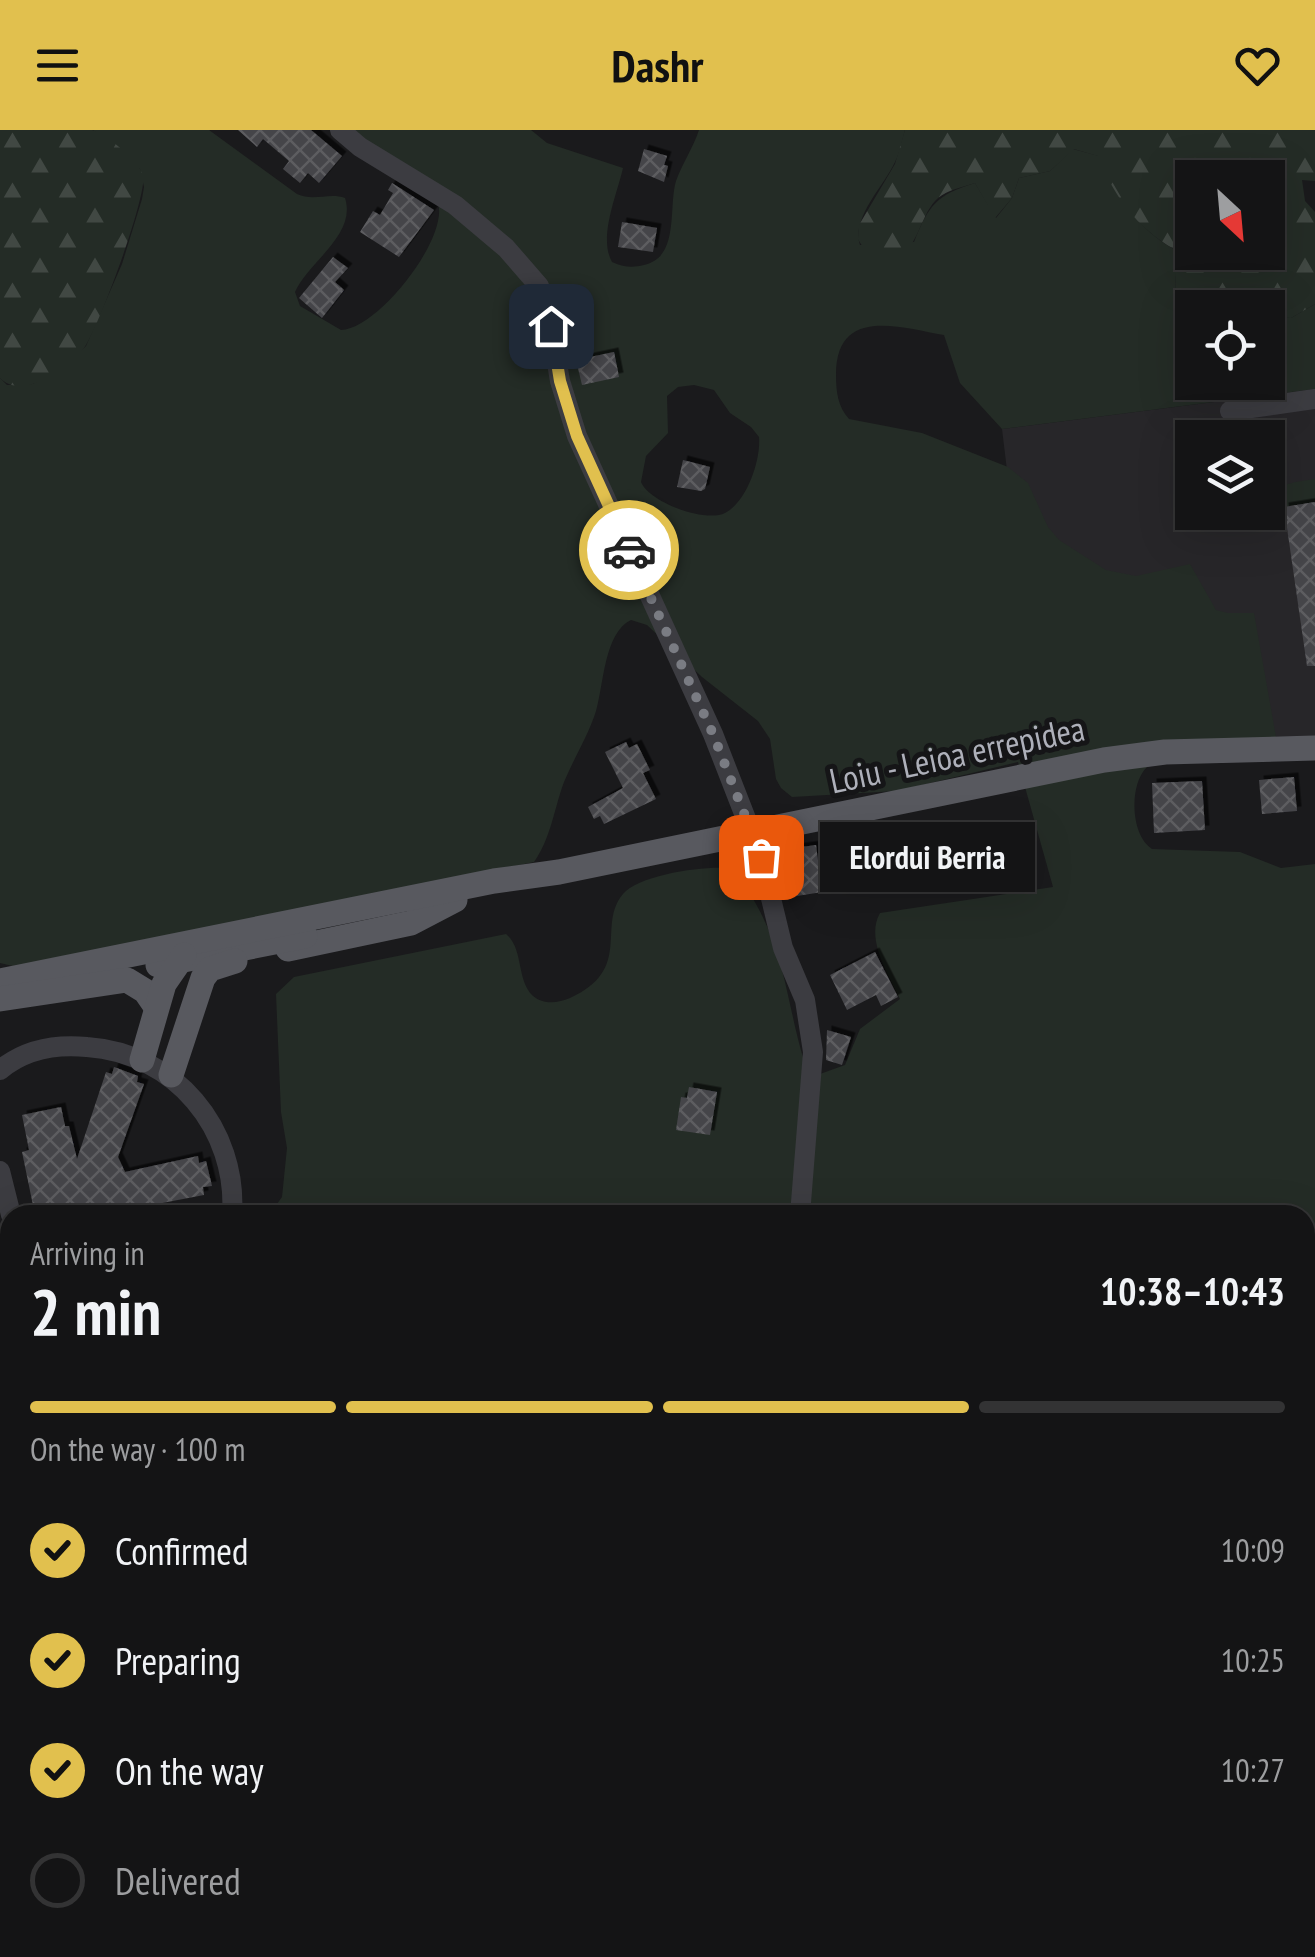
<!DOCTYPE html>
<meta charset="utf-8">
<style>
:root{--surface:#141415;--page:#212122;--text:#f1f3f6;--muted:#9d9ea0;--line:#333334;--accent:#e1c04e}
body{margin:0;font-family:"PT Sans Narrow",sans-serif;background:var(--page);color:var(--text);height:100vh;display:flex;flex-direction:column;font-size:38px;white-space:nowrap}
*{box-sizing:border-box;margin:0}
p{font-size:32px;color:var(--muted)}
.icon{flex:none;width:55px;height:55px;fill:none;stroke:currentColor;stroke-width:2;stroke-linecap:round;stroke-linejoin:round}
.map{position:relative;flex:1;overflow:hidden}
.drawer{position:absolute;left:0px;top:1075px;width:1315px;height:752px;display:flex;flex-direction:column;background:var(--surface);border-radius:30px 30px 0 0;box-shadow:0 10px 40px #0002,0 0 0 2px var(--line)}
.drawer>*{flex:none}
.needle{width:65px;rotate:154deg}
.tools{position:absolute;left:1175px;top:30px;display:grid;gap:20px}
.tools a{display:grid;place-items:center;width:110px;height:110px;border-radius:0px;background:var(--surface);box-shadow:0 10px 40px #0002,0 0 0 2px var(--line);font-size:50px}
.pin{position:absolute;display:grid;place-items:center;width:85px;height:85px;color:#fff;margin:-42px;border-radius:20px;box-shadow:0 5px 15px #0006}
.courier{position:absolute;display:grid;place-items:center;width:100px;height:100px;margin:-50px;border:8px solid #e1c04e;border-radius:50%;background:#fff;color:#222;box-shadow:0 2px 12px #0007}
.bubble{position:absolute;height:70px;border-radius:0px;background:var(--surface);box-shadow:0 10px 40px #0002,0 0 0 2px var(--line);font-size:32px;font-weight:700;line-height:70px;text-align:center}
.head em{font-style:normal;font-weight:700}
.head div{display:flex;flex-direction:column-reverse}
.head{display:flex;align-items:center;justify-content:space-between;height:170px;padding:0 30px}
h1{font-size:65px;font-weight:700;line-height:75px}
.bar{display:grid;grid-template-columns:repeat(4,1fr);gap:15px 10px;align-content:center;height:120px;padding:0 30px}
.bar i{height:12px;border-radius:8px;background:var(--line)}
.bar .current{background:var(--accent)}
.bar p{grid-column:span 4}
ol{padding:0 30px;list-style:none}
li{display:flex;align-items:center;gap:30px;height:110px}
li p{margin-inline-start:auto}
li .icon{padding:10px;border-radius:50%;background:var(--accent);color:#111;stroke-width:4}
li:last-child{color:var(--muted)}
li i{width:55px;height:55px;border:5px solid var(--line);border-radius:50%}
header{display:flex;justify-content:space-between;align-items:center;height:130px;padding:0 30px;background:var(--accent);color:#111;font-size:45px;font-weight:700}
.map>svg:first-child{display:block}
.built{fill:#272629;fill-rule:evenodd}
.green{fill:#242c26;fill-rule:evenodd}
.forest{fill:url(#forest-firs);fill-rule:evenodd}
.building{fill:url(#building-cross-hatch);filter:url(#shadow)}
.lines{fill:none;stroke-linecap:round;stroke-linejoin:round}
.minor{stroke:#3c3c41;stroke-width:20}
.major{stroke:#58595f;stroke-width:25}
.done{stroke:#7a7c83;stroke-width:10;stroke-dasharray:0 18}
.route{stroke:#e1c04e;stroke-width:12}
.labels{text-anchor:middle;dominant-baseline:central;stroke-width:10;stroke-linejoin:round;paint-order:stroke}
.street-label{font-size:35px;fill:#aeb0ba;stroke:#151517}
</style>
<header><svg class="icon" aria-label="menu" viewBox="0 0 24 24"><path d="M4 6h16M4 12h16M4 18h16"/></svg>Dashr<svg class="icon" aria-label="heart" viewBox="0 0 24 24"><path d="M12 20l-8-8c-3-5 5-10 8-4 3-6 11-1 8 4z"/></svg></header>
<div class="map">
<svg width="1315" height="1827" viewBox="0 0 1315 1827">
<defs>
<pattern id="forest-firs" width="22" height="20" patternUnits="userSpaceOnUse" patternTransform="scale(2.5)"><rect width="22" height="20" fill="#242c26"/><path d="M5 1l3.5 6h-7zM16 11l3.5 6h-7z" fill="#414843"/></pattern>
<pattern id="building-cross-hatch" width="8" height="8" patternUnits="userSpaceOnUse" patternTransform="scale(2.5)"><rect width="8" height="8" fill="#454549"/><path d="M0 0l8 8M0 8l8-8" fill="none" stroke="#5d5d61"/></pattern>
<filter id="shadow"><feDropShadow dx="4.5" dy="-4.5" stdDeviation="0" flood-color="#0009"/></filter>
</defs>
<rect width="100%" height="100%" fill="#1a1a1c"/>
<!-- built -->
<path class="built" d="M1315,259v348l-84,-1 -199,-59 -30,-248zM1192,308h76v74h-76z"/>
<!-- green -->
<g class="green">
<path d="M93,0h116l88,64c17,8 32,-2 48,4 12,37 -37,64 -50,94l5,14 41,24c37,-1 108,-92 97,-127l-104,-73h197l16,13 76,25c-6,27 -25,69 -11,94 10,5 21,6 32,3 36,-8 24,-57 32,-84 6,-17 17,-33 23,-51h206c-3,11 -5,22 -10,32 -11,24 -44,56 -35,83l54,-3c15,-37 22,-47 61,-59l21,35 16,-20 7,-20 31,-7 23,-22 26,7c13,36 41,75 75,93l2,46 20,12 -4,1v74h76v-66l23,2 24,-14v85l-313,40 -42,-46 -16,-48c-45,-8 -108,-29 -108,40 0,17 2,32 13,44l73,14 86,34 20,16 20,44 11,13 47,30 30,6 54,-12 26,46 12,3h26l25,141 -53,-5 -79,18c-18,17 -17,68 5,82l88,3 41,16 34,-4v780l-10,-6v-423h-1036l13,-18 5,-49 -6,-36 -5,-118 18,-17 212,-43c18,15 10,46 27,62 11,9 25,7 37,2 64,-29 26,-72 53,-104 15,-19 80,-28 103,-26 16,7 22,21 30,36 30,54 31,100 48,157l16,13 25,-9 15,-36 40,-30c-11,-24 -35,-60 -20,-86l173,-26 -35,-125 -121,29 -105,6 -11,-9 -5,-9 -6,-40 -12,-18 -56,-44 -55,-52 -16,-5c-27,13 -27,64 -35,91 -8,25 -22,47 -32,71 -10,27 -13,56 -30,80l-495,101 -26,3 -13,-3v-585l7,7 26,-1 38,-23 15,-15 36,-82 20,-65 2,-12 -4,-18zM694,255l20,5 16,23 21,14 8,10c2,23 -12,65 -34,76 -20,10 -76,-11 -84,-31l5,-26 22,-23 -1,-37 11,-9z"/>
<path d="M1315,349v23l-31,5 2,14 -20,3c-3,-37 14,-40 49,-45z"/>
<path d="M0,1540l10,5v273h174l2,9h-186z"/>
<path d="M1305,1644l10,7v176h-328l-37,-9h355z"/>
<path d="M378,1818h442l-9,9h-432z"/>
</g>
<!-- forest -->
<g class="forest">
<path d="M0,0c19,0 78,0 92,0 14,4 47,31 51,45 5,20 -45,154 -59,173 -15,21 -62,53 -84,30z"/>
<path d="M905,0h410v51l-13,-1 3,21 10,11v92l-24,14 -23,-2v-8l-72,-1 -20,-12 -2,-46c-37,-21 -61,-54 -76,-93l-24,-7 -24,22 -31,7 -7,20 -17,20 -20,-35c-13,4 -27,7 -37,15 -21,18 -20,66 -56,60 -11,-2 -19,-9 -24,-19l1,-14 36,-61zM1192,48h76v74h-76z"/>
<path d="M10,1312v233l-10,-5v-227z"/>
<path d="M1305,1508l10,6v137l-10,-7z"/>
<path d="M820,1818h130l37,9h-176z"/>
</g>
<!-- building -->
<g class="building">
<path d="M238,0h73l31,26 -23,27 -11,-10 -8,10 -17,-14 6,-8 -26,-22 -6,8z"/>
<path d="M644,19l23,7 -3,9 4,1 -4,16 -26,-11z"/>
<path d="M392,53l42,27 -35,47 -39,-25 13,-21 7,4 13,-22 -5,-3z"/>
<path d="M622,92l35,6 -4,24 -35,-5z"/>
<path d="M333,127l15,11 -13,14 9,8 -22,28 -23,-20z"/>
<path d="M614,222l5,25 -37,8 -6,-25z"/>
<path d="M683,330l27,7 -5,22 -4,2 -24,-4z"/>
<path d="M1315,372v164h-8l-23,-159z"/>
<path d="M626,612l3,6 8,-4 13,26 -7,3 13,26 -52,25 -4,-8 -6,3 -6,-12 35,-19 -18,-36z"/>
<path d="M1294,647l3,34 -35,3 -3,-34z"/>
<path d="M1202,651l3,49 -51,3 -2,-50z"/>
<path d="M816,715l6,47 -37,6 -12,-47z"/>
<path d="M875,822l23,45 -17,9 -5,-11 -29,15 -17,-35z"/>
<path d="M827,900l24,7 -9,28 -16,-5z"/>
<path d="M114,937l24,9 -1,6 7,2 -26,73 7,15 73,-16 1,7 7,-2 6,25 -9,1 1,8 -73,14 -1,6h-95l-13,-63 7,-2 -7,-35 39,-8 4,19h4l8,33 29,-87 6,2z"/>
<path d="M689,957l28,5 -7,43 -34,-5 5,-33 6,1z"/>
</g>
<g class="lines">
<!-- minor -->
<g class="minor">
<path d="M340,0l20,17 95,58 51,43 33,38 12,41 9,54 17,55 136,298 48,123 22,91 22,52 8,52 -13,163"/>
<path d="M1230,281l85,-12"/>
<path d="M0,940c25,-21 56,-26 87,-23 88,6 151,82 145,168"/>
<path d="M0,1041l11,44"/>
<path d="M1305,1526l10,5"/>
<path d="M62,1827l1,-9"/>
</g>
<!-- major -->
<g class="major">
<path d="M288,819l123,-26 44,-23"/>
<path d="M158,835l147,-29"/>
<path d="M0,851l494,-100 65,-9 545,-112 61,-8 150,-4"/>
<path d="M0,869l127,-19 18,11 11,16"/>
<path d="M142,930l22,-76 20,-29"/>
<path d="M171,945l32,-97 7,-9 25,-8"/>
</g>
</g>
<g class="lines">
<!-- done -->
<path class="done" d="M629,420l84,184 48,123"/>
<!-- route -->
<path class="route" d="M551,196l9,55 17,55 52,114"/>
</g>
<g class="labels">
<!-- street labels -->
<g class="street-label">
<text transform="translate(957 624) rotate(-12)">Loiu - Leioa errepidea</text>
</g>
</g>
</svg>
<div class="tools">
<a><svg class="needle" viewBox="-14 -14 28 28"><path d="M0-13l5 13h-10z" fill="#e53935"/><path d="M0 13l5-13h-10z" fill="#9d9ea0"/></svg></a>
<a><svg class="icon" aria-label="locate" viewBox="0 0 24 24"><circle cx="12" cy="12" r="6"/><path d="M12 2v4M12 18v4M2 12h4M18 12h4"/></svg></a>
<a><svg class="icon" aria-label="layers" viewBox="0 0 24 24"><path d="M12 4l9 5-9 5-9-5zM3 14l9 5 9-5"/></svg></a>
</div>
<div class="pin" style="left:761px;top:727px;background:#ea580c"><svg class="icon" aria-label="bag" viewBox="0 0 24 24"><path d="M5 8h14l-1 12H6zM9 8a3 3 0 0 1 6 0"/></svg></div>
<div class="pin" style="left:551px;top:196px;background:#1f2937"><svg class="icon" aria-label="home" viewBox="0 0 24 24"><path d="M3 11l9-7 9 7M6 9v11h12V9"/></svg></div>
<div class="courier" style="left:629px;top:420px"><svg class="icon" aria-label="car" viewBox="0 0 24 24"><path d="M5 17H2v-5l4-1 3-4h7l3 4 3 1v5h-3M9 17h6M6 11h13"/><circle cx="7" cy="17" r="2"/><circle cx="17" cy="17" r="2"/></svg></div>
<div class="bubble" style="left:820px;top:692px;width:215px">Elordui Berria</div>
<section class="drawer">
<div class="head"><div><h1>2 min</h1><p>Arriving in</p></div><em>10:38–10:43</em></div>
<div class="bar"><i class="current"></i><i class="current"></i><i class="current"></i><i></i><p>On the way · 100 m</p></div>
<ol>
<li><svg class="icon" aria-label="check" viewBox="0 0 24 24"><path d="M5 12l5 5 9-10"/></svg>Confirmed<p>10:09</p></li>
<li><svg class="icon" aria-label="check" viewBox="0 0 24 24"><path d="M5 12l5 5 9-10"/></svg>Preparing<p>10:25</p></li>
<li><svg class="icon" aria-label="check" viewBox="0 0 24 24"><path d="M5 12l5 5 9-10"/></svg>On the way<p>10:27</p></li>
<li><i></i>Delivered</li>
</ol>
</section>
</div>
